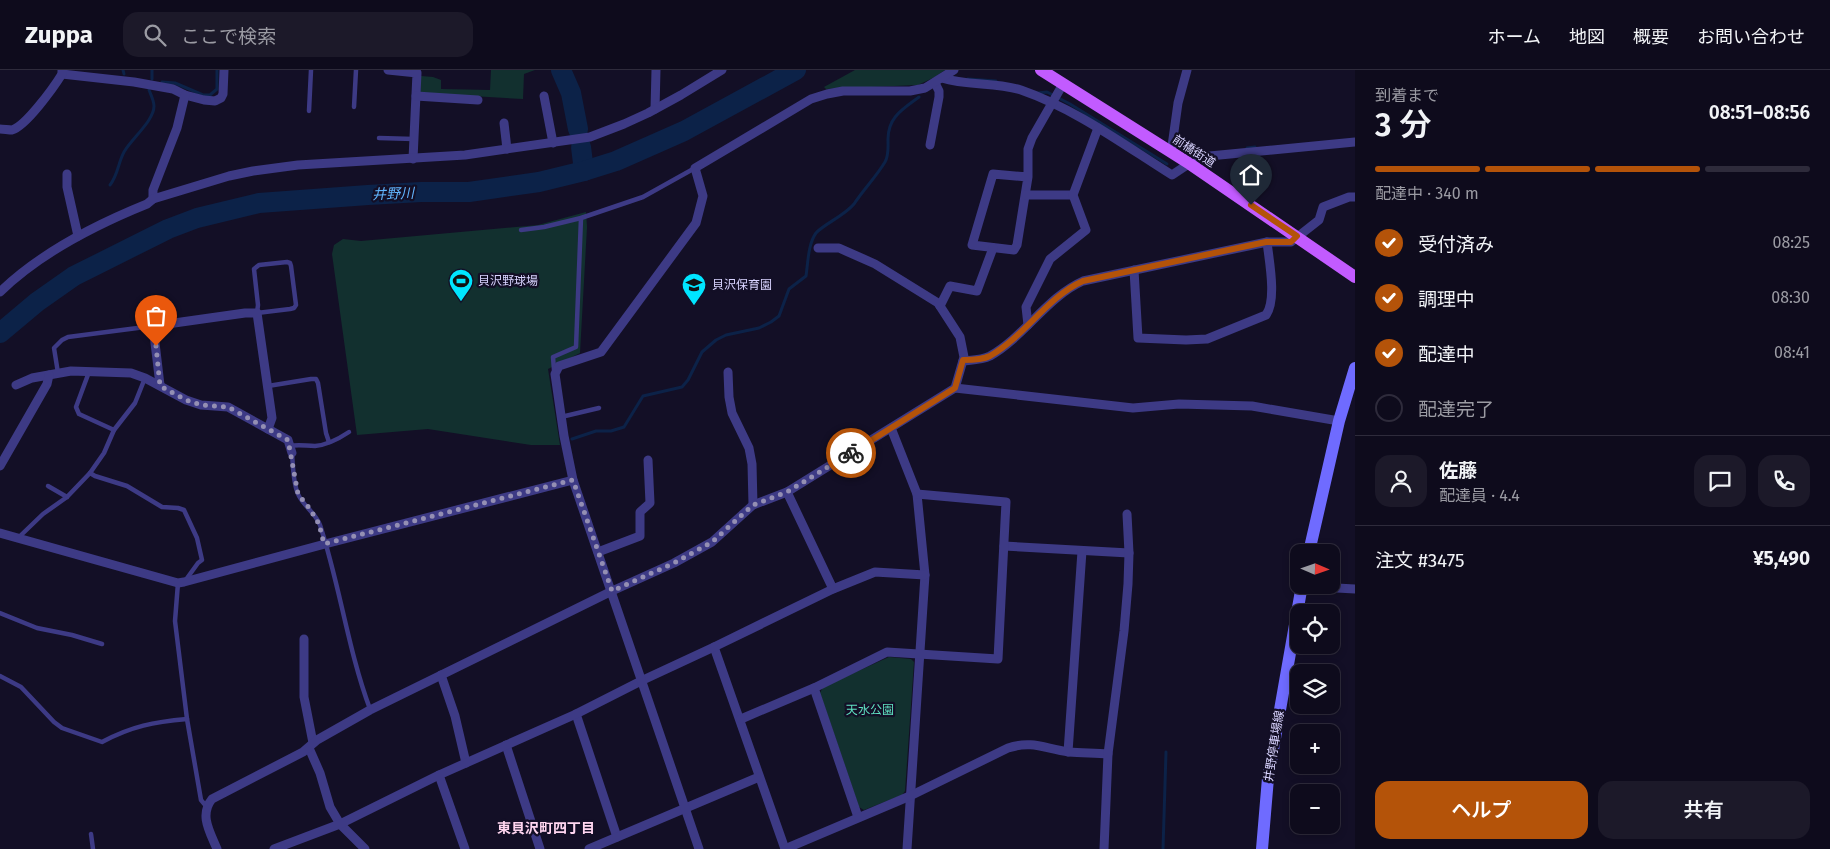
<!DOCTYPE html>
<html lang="ja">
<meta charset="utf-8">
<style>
:root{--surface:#0e0b1c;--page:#1c1929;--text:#f1f3f6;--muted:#9b9ba3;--line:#2e2b3b;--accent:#b45309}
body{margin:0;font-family:"Fira Sans","Noto Sans JP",sans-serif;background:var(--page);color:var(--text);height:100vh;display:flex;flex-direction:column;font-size:19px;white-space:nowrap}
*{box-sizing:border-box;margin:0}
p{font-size:16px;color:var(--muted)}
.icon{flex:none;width:28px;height:28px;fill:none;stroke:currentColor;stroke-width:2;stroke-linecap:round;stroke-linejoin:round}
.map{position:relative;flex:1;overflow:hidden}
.drawer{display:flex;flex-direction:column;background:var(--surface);width:475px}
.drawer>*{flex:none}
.needle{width:32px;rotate:92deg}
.tools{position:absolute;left:1290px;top:474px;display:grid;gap:10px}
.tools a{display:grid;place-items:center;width:50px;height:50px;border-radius:10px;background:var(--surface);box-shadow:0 2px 8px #0003,0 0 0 1px var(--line);font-size:25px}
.pin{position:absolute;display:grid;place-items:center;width:42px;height:42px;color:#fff;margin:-51px -21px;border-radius:50% 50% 50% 0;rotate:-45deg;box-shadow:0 0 5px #0007}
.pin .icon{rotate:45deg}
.courier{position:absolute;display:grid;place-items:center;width:50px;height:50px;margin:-25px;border:4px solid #b45309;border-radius:50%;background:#fff;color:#222;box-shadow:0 1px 6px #0007}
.head em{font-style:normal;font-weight:600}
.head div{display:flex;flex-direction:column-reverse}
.head{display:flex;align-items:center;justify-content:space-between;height:85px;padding:0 20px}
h1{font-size:32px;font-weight:600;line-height:38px}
.bar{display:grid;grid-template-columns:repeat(4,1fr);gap:8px 5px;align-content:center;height:60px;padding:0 20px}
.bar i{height:6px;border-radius:4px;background:var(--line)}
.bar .active{background:var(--accent)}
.bar p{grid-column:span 4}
.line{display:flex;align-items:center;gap:12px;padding:0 20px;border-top:1px solid var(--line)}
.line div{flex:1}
.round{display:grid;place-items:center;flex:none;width:52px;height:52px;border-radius:15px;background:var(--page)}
ol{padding:0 20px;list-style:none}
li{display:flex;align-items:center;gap:15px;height:55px}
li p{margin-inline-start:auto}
li .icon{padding:5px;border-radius:50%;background:var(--accent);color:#fff;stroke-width:4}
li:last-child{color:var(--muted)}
li i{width:28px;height:28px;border:2px solid var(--line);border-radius:50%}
.action{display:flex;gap:10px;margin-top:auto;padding:10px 20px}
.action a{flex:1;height:58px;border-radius:15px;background:var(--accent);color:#fff;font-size:20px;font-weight:600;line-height:58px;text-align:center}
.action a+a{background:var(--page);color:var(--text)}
header{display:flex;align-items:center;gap:30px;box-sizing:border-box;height:70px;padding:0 25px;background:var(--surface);border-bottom:1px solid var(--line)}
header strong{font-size:24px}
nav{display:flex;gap:28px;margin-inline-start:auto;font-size:18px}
.search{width:350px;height:45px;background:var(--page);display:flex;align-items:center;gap:12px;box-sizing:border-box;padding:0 18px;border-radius:15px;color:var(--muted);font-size:19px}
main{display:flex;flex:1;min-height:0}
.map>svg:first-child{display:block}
.green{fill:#12302f}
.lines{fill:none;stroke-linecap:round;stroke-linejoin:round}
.stream{stroke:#0c2248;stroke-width:3}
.river{stroke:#0c2248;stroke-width:20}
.service{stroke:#3d3a85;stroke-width:4.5}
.minor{stroke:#3d3a85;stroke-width:9}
.secondary{stroke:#6f6bff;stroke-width:12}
.primary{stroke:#c25bff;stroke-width:12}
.done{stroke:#948fb3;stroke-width:5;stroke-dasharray:0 9}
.route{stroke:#b45309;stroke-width:6}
.labels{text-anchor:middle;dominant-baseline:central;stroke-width:4.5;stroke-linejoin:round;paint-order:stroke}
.street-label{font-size:12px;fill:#d9d4ff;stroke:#130f26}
.poi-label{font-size:12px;fill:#d9d4ff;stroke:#130f26;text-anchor:start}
.park-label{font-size:12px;fill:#5fe0c0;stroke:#130f26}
.water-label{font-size:14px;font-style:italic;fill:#62b6ff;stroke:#130f26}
.neighbourhood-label{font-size:14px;font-weight:bold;fill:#ffd6f0;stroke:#130f26}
</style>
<header>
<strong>Zuppa</strong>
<div class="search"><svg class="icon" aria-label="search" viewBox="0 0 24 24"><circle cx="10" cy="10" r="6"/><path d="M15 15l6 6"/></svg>ここで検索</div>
<nav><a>ホーム</a><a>地図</a><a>概要</a><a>お問い合わせ</a></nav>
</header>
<main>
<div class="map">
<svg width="1355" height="779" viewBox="0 0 1355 779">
<rect width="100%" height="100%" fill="#130f26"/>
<!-- green -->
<g class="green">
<path d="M491,0h44l-11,4 -1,25 -103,-6 1,-17 12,1 8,3v9l49,1z"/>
<path d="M855,0h90l-10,7 -17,8 -92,4 -2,-2z"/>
<path d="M586,142l1,15 -7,126 -32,16 12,76h-29l-103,-16 -71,6 -25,-181 2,-9 9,-6 18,2 177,-16z"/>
<path d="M889,587l22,2 3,3 -9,129 -3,4 -38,15 -5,-3 -39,-114 3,-6z"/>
</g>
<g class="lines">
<!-- stream -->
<g class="stream">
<path d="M123,0l1,4"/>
<path d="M152,9v-9"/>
<path d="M968,9l28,2"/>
<path d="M162,12l13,1 28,12h7l7,-6v-19"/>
<path d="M1038,23l9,-1 23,12 97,60"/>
<path d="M1247,78l8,-1"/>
<path d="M110,115c8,-10 8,-22 14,-33 7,-13 30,-31 30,-46 0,-5 -3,-11 -5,-16"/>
<path d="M572,369l24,-8h15l13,-4 19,-31 39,-9 6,-7 14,-28 14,-12 10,-5 33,-7 12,-6 8,-6 10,-27 17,-13c2,-13 2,-32 10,-43 8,-9 28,-17 38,-29 9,-14 22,-27 31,-42 4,-7 3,-14 3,-23 0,-22 15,-30 31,-42"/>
<path d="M1163,779l3,-97"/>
</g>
<!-- river -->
<g class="river">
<path d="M561,0l10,23 7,36"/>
<path d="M581,77l3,24"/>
<path d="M0,263l37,-31 37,-26 94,-47 29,-11 62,-15 109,-8 53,-3h48l70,-10 45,-11 32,-10 68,-30 112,-61"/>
</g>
<!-- service -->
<g class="service">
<path d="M354,37l2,-37"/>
<path d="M309,41l2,-41"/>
<path d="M379,68l35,1"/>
<path d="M521,160l23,-3 37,-9 62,-21 52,-29"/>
<path d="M287,192l3,1 1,3 5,39 -2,3 -4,1 -33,4 1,-8 -4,-36 5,-4z"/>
<path d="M554,300l-1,-13 23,-10 5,-129"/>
<path d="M89,302l-13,35 3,7 35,16"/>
<path d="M58,303l-4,-25 8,-8 6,-3 85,-11"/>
<path d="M268,316l43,-7h5l2,4 8,50 3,9"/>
<path d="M561,347l38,-9"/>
<path d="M290,376c9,-2 16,0 25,0 11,-1 25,-8 34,-14"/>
<path d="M292,383c1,13 1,30 6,41 5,12 17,18 22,31 20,61 28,125 50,184"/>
<path d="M90,403l5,3 32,10 35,21 16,1 6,2 13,28 5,22 -4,3 -13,18"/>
<path d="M48,416l19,11"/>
<path d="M18,468l25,-24 24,-17 23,-24 14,-20 10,-23 21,-27 10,-25"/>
<path d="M178,513l-3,38 12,98 14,81 5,6"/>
<path d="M0,543l37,15 35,7 30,9"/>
<path d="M0,606l21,11 33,35 8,6 40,14c30,-16 52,-20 85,-23"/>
<path d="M91,764l2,15"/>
</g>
<!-- minor -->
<g class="minor">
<path d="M388,0l29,3 -4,86"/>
<path d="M62,4l72,8 39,7 12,6 19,5 11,1 6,-3 2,-4 1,-24"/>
<path d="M942,8c25,8 54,4 79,12 55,19 103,55 151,85l27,-18 156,-15"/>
<path d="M416,26l62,4"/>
<path d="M544,26l9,47"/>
<path d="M655,39l1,-39"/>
<path d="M504,53l3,26"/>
<path d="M0,59c3,0 9,1 12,1 14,-4 42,-43 50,-56v-4"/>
<path d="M930,75l9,-48v-6l-4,-8"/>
<path d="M1171,83l7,-50 9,-33"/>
<path d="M67,104v13l11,49"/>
<path d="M1028,107l-35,-3 -21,71 42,5 3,-5 11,-68v-28l4,-11 31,-54"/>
<path d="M1026,125h47"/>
<path d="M153,129v-9l24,-62 8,-33"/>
<path d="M818,178h21l36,16 63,39 22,34 4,20 -9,31"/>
<path d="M1134,200l4,68 48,2 21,-1 59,-24c11,-15 3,-55 1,-73"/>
<path d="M0,222c41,-40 95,-67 147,-88l6,-5 76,-23 24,-5 45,-6 167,-10 125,-18 34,-13 24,-11 33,-18 41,-25"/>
<path d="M940,236l10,-20 27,5 16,-43"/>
<path d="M1028,255l-2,-18 24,-48 36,-29 -13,-35 25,-67"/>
<path d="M963,291c9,-1 19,-1 27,-5 35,-20 57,-59 93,-75l184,-39h24l28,-22 4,-13 26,-10h6"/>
<path d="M728,302l1,25 3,16 17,35 3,16 1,41"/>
<path d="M16,315l16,-7 39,-7 60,2 14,5 41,22 15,5 27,2 60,33 4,13"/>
<path d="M160,315l-7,-59 92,-13h12l15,105 -4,11"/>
<path d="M891,358l26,66 8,81 -18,274"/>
<path d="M0,396l47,-82 2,-9"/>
<path d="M787,422l46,97"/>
<path d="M0,463l178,50 6,-1 141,-38 248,-64"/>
<path d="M1004,476l125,7"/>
<path d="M598,482l42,-16v-24l10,-9 -2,-43"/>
<path d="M1301,516l54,3"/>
<path d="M304,569v58l9,46"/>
<path d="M714,577l71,202"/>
<path d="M441,605l14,41 11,47"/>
<path d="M814,618l44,129"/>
<path d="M576,644l41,123"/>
<path d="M741,649l73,-31 73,-36 111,7 8,-157 -89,-8"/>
<path d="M506,675l34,104"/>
<path d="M309,678l11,25 10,34 10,17 25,25"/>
<path d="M1068,682l14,-201"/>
<path d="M439,705l26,74"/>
<path d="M217,779c-7,-17 -18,-34 -5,-50l91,-47 14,-12 53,-30 242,-119 62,-28 38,-21 41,-37 34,-13 168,-104 178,20 46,-4 73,2 87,15"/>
<path d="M274,779l66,-25 99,-49 137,-61 67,-34 71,-33 119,-58 42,-17 50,3"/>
<path d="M589,779l170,-72"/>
<path d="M699,779l-126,-369 -9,-44 -9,-62 4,-8 42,-14 95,-129 7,-27 -8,-28 116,-69 16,-5 16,-3h67l15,-3 29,-18"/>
<path d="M785,779l125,-53 98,-48c25,-8 37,1 61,4 13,1 26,1 39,2"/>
<path d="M1104,779l4,-95 16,-123 4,-47 1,-31 -2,-39"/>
</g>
<!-- secondary -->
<g class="secondary">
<path d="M1309,482l30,-131 16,-53"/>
<path d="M1262,779l6,-71 34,-193"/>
</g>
<!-- primary -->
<path class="primary" d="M1041,0l149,94 165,113"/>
</g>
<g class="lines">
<!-- done -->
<path class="done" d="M156,276l4,40 26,14 15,5 27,2 60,33 10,54 12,15 9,15 5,20 249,-64 39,111 62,-28 38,-21 41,-37 34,-13 64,-39"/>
<!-- route -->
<path class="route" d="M851,383l104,-65 8,-28c9,0 19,0 27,-4 35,-20 57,-59 93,-75l183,-39h25l6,-6 -46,-31"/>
</g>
<!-- icons -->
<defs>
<symbol id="stadium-pin" viewBox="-11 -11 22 30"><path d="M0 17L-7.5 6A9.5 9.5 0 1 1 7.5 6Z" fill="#00e5ff" stroke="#130f26"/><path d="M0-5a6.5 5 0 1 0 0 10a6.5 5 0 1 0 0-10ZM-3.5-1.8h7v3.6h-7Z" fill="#111"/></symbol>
<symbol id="school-pin" viewBox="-11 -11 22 30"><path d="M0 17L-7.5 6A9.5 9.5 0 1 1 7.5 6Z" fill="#00e5ff" stroke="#130f26"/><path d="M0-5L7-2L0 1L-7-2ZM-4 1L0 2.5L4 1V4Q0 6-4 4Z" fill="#111"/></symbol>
</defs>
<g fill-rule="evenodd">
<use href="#stadium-pin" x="447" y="197" width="28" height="38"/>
<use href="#school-pin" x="680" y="201" width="28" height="38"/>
</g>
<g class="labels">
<!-- street labels -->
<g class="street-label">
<text transform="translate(1194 81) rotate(33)">前橋街道</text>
<text transform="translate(1274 676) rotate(-81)">井野停車場線</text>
</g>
<!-- poi labels -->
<g class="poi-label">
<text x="478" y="211">貝沢野球場</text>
<text x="712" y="215">貝沢保育園</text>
</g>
<!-- park labels -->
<g class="park-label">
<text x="870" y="640">天水公園</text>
</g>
<!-- water labels -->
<g class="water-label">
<text transform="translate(393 124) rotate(-2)">井野川</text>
</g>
<!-- neighbourhood labels -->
<g class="neighbourhood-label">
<text x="546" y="758">東貝沢町四丁目</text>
</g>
</g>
</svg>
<div class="tools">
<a><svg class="needle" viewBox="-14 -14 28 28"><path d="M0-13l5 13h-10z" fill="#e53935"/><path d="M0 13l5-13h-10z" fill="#9b9ba3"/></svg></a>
<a><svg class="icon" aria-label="locate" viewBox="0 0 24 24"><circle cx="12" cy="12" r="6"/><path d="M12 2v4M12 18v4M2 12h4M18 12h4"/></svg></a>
<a><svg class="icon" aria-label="layers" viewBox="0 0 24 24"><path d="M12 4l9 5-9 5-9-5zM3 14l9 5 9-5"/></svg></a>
<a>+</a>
<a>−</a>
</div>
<div class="pin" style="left:156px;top:276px;background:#ea580c"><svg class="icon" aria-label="bag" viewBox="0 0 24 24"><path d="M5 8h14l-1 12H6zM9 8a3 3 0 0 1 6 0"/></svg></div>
<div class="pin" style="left:1251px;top:135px;background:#1f2937"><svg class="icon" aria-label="home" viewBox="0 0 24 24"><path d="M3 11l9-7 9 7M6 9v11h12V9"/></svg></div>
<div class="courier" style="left:851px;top:383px"><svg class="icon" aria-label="bike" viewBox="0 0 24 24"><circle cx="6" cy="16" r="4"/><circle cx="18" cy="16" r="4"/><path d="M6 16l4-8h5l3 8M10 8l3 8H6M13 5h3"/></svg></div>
</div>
<section class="drawer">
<div class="head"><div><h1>3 分</h1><p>到着まで</p></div><em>08:51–08:56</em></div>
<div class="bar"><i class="active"></i><i class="active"></i><i class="active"></i><i></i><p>配達中 · 340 m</p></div>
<ol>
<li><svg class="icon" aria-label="check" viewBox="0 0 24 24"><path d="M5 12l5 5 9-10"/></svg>受付済み<p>08:25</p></li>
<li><svg class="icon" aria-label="check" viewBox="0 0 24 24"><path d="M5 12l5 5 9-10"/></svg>調理中<p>08:30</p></li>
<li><svg class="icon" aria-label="check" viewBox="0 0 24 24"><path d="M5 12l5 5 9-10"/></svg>配達中<p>08:41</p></li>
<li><i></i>配達完了</li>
</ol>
<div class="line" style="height:90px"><a class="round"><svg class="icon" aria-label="person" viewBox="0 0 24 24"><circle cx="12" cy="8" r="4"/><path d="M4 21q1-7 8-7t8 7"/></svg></a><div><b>佐藤</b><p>配達員 · 4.4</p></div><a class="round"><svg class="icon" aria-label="chat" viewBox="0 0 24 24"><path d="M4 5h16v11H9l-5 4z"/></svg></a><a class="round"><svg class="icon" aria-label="phone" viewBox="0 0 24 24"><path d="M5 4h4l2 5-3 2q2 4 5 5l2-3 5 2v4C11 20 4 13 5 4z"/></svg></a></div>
<div class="line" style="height:65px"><div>注文 #3475</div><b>¥5,490</b></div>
<div class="action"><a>ヘルプ</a><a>共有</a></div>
</section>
</main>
